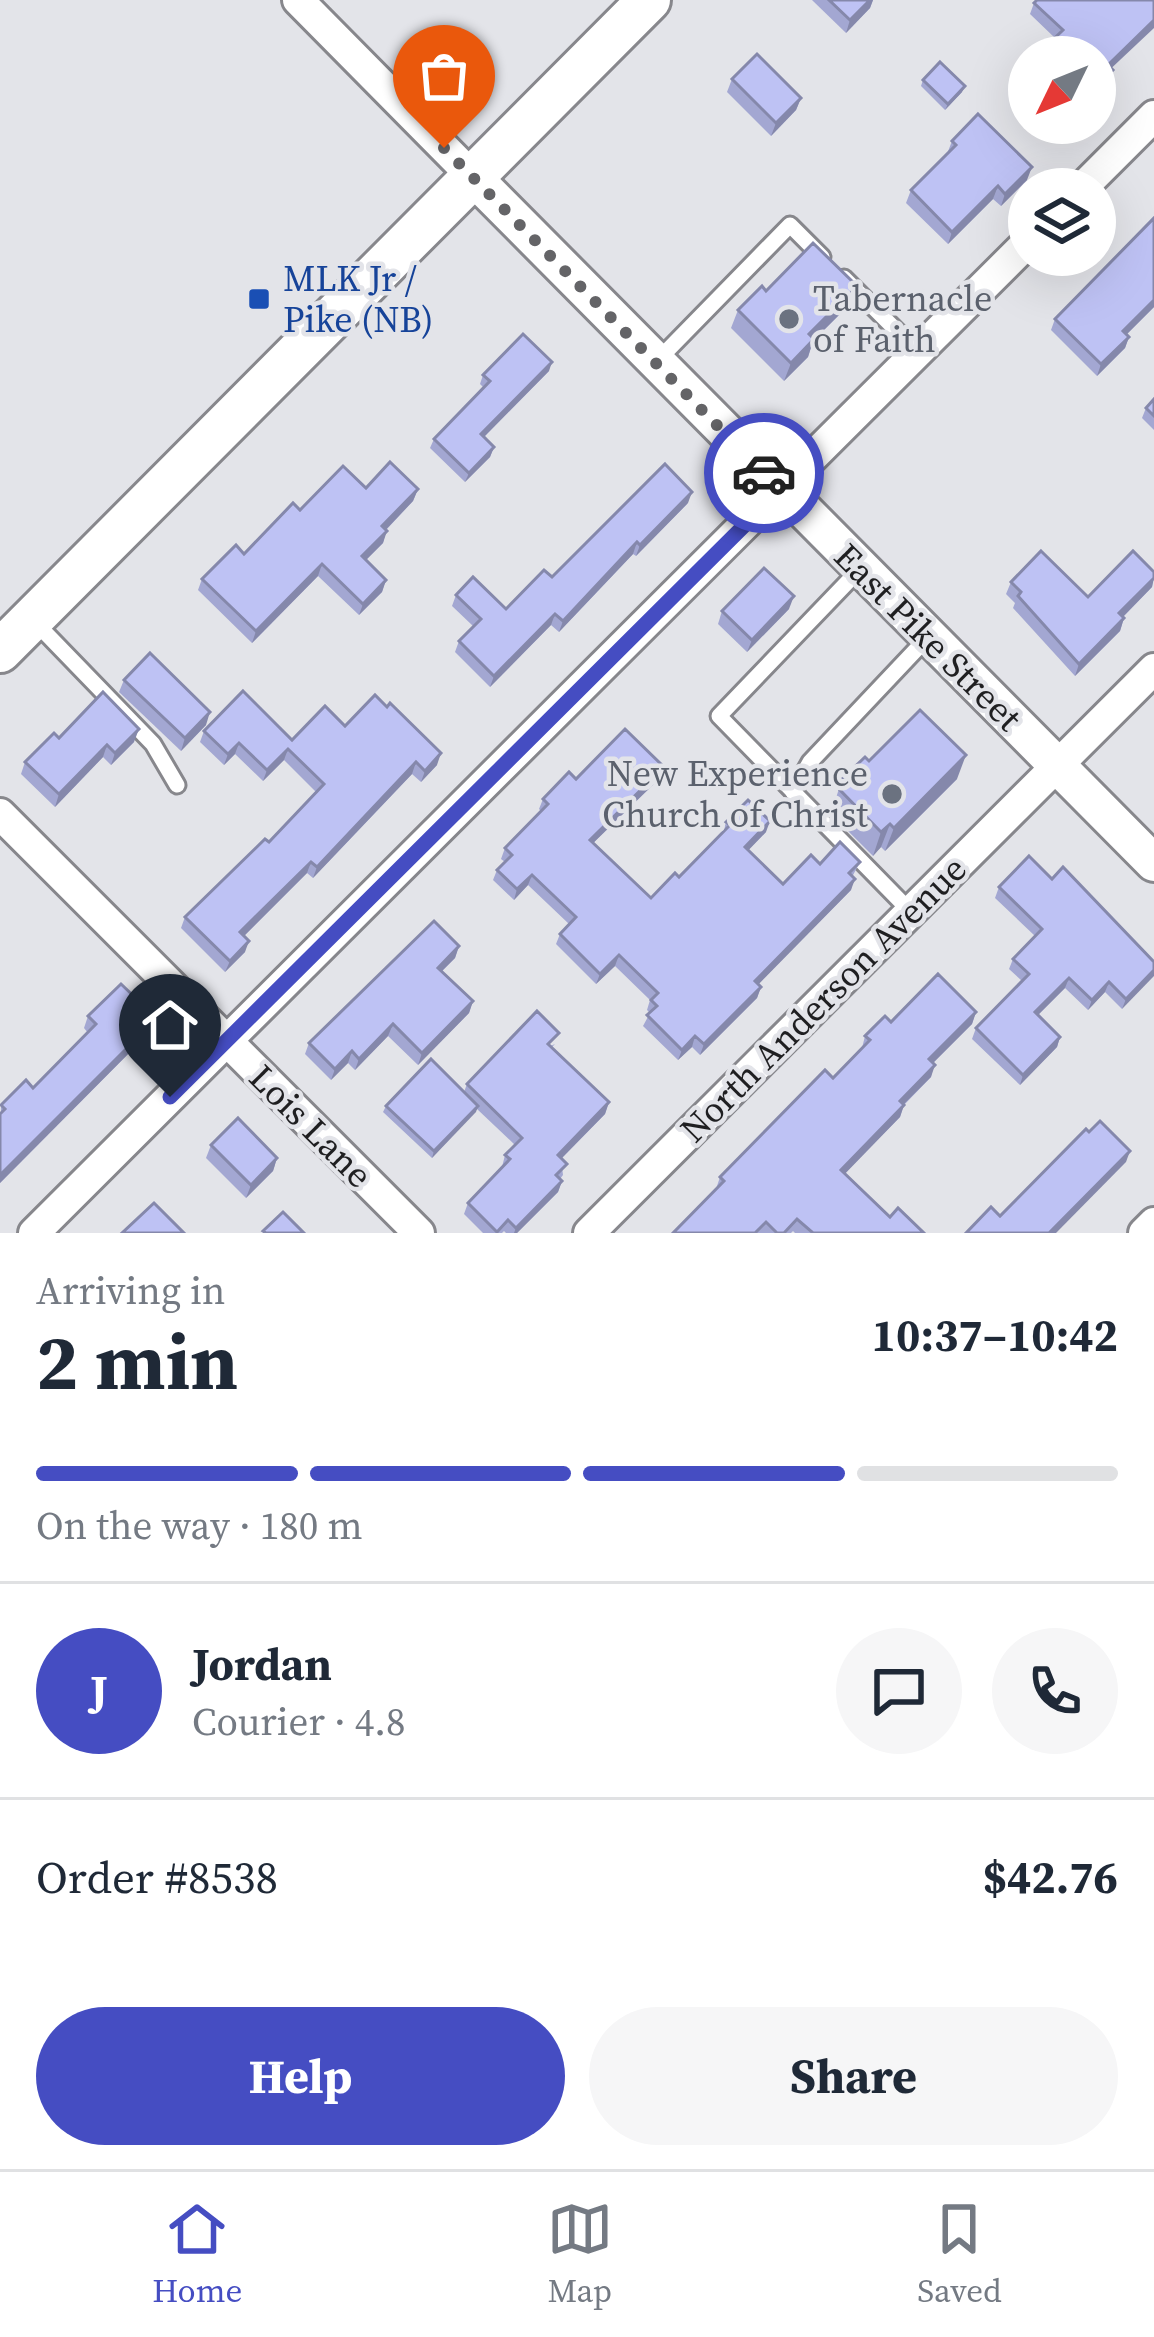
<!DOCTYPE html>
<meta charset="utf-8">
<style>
:root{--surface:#fff;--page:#f6f6f7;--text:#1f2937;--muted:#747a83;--line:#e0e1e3;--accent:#454dc2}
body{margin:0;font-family:"Source Serif 4",serif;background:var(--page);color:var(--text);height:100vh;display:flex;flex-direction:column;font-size:45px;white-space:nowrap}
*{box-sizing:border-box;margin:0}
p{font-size:39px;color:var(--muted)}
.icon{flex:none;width:66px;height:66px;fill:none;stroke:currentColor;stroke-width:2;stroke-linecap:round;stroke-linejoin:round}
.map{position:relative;height:1233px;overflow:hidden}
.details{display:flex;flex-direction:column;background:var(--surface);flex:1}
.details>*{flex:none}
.needle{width:78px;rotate:227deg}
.controls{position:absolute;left:1008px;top:36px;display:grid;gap:24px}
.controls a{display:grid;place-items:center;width:108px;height:108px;border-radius:50%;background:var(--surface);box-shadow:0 12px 48px #0002;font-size:60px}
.pin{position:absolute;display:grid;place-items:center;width:102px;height:102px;color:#fff;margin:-123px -51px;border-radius:50% 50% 50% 0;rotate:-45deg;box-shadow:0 0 12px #0007}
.pin .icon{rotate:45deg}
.courier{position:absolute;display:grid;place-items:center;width:120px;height:120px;margin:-60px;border:9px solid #454dc2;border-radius:50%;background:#fff;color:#222;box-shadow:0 3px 15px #0007}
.head em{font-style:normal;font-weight:700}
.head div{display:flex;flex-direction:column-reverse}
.head{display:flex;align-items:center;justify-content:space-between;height:204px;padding:0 36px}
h1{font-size:78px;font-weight:700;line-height:90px}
.bar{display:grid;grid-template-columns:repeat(4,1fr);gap:18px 12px;align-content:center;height:144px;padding:0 36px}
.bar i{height:15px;border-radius:9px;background:var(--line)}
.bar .selected{background:var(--accent)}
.bar p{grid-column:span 4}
.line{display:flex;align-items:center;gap:30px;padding:0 36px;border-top:3px solid var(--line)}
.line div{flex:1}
.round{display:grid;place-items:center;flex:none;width:126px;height:126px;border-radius:63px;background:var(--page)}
.button{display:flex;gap:24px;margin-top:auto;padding:24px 36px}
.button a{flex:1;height:138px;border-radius:72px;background:var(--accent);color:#fff;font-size:48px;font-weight:700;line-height:138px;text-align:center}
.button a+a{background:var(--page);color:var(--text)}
.tab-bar{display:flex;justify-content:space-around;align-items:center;height:168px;border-top:3px solid var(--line);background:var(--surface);font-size:33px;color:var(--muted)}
.tab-bar a{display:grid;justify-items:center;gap:6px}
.tab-bar .selected{color:var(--accent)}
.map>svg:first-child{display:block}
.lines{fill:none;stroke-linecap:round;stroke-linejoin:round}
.service-casing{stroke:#87878c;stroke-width:21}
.minor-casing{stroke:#87878c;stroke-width:36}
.tertiary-casing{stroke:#87878c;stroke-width:42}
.secondary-casing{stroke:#87878c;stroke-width:48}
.service{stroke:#fff;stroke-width:15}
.minor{stroke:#fff;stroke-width:30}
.tertiary{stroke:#fff;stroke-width:36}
.secondary{stroke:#fff;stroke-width:42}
.wall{fill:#a3a7d2}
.shaded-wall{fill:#8588ab}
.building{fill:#bec2f4;stroke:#8588ab;stroke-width:3}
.done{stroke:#646467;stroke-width:12;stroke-dasharray:0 21.6}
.route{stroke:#454dc2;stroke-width:15}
.transit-dot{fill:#1a4fb4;stroke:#e3e4e9;stroke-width:4.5}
.worship-dot{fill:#6b7280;stroke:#e3e4e9;stroke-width:4.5}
.labels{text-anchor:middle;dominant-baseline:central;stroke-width:9;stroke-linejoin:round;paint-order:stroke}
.transit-label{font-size:36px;fill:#164399;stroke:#e3e4e9;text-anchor:start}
.worship-label{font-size:36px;fill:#5b616d;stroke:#e3e4e9;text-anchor:start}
.street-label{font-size:36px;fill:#1f1f21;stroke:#e3e4e9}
</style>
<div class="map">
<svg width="1154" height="1233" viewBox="0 0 1154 1233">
<rect width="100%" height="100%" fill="#e3e4e9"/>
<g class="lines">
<defs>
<g id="service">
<path d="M844,278l74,74"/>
<path d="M658,360l132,-135 32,32"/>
<path d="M859,570l-140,146 192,196"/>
<path d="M34,621l119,123 24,41"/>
<path d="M793,792l17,-30 118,-125"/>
</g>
<g id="minor">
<path d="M298,0l175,177"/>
<path d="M1081,189l73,-73"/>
<path d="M0,814l419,419"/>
<path d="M34,1233l995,-992"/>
<path d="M589,1233l565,-564"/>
<path d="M1144,1233l10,-10"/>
</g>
<path id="tertiary" d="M473,177l681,686"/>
<path id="secondary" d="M0,651l649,-651"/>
</defs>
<!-- service casing -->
<use href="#service" class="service-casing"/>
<!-- minor casing -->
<use href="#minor" class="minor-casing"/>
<!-- tertiary casing -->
<use href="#tertiary" class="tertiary-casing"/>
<!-- secondary casing -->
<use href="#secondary" class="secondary-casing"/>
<!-- service -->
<use href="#service" class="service"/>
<!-- minor -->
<use href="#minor" class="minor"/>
<!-- tertiary -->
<use href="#tertiary" class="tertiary"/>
<!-- secondary -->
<use href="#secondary" class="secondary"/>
</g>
<!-- wall -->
<g class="wall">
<path d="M812,0h61l-3,8 -24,25z"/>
<path d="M1034,3l77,66 -2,13 -14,-25h-56l2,-6 14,-13 -25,-24z"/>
<path d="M732,79l69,19 -5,12 -25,26 -44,-44z"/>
<path d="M923,80l39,12 -17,18 -24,-24z"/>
<path d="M952,141l75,39 -26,26 -8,-7 -45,45 -42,-41 5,-13 36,-36z"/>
<path d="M1154,218v89l-27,27 2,3 -4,11 -28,28 -46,-46 4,-11z"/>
<path d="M766,291l84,13 -37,37 -5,16 -24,24 -53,-53 7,-18z"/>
<path d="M549,371l-65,66 10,10 -4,10 -25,25 -35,-34 4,-9 50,-51 -4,-4 3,-9z"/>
<path d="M1154,399v31l-12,-12 4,-10z"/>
<path d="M366,488l52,1 -5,12 -27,29 -3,13 -17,17 20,20 -4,12 -23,23 -41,-39 -66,67 -54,-53 4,-11 42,-25 56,-44z"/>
<path d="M688,503l-52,53 -3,-2 -74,78 -8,-7 -61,62 -35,-35 4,-11 14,-15 -21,-20 4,-11 50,14 46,-32z"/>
<path d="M1154,572l-2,15 -29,30 1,1 -4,13 -45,45 -62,-68 2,-5 -9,-9 5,-12 77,15z"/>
<path d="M789,609l-42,43 -29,-28 4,-13z"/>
<path d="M124,680l82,45 -25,26 -62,-59z"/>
<path d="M345,726l92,39 -16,17 -9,-8 -99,104 -6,-5 -63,63 1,16 -20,20 -44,-44 4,-11 84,-75 47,-50 -32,-32 -21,21 -28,-27 -11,11 -24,-23 4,-11 88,9z"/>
<path d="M59,738l75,4 -23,23 -8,-8 -48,50 -34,-33 4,-12z"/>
<path d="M869,761l88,18 -72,72 -4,-4 -8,9 -42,-42 11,-35z"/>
<path d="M660,778l-67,65 58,55 28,-21 44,-44 3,-11 40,10 -18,18 35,34 37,-20 40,-2 -8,15 -1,13 -93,94 3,3 -4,11 -57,57 -8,-8 -14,13 -35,-34 7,-13 -3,-3 3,-10 -35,-34 -19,18 -40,-40 4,-10 9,-10 -41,-39 -14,15 -21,-20 4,-10 8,-8 -4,-3 4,-11 36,-37 -2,-2 4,-10 33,-20z"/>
<path d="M1052,879l102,83 -32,47 -17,-17 -17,18 -23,-22 -27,27 22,22 -3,10 -37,38 -48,-46 4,-11 46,-47 -13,-12 4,-10 22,-23 -40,-38 4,-11z"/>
<path d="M459,946l-4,12 -13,13 31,30 -4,12 -51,52 -30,-29 -33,34 -7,-7 -17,17 -26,-26 4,-11z"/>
<path d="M146,1008l-5,13 -3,3 6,7 -5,12 -139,140 1,-78 32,-17 55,-55 -4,-5 4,-12z"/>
<path d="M976,1012l-4,12 -39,39 -2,14 -27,28 -4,12 -55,56 45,44 34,16h-129l-2,-2 -2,2h-118l43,-44 4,-12 113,-99 29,-30 3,-12 26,-14z"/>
<path d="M555,1044l-3,3 57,55 -4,12 -44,45 2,16 -3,4 2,2 -4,11 -41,41h-11l-2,-2 -2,2h-19l-19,-19 4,-11 34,-36 3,-12 10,-10 -38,-36 -45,49 -49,-46 3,-6 78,-14 3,-8z"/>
<path d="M211,1145l66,13 -4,13 -27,27 -40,-40z"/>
</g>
<!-- shaded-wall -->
<g class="shaded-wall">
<path d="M870,0h3l-3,8 -24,25 4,-13z"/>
<path d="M1154,20v8l-51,48 5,-11z"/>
<path d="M1113,70l-4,12 -14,13v-7z"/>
<path d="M965,86l-3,6 -17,18 3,-6z"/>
<path d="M801,98l-5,12 -25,26 5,-13z"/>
<path d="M1032,167l-5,13 -26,26 4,-12z"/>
<path d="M998,186l-5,13 -45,45 4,-12z"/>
<path d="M857,286l-7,18 -37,37 -5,16 -24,24 7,-18 18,-29z"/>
<path d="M1154,300v7l-35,35 4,-11z"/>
<path d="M1129,337l-4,11 -28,28 4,-12z"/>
<path d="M552,362l-3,9 -72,73 4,-10z"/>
<path d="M494,447l-4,10 -25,25 4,-9z"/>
<path d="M418,489l-5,12 -35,37 4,-12z"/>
<path d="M692,492l-4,11 -52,53 4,-11z"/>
<path d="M387,531l-4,12 -25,25 4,-12z"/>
<path d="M637,542l-4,12 -74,78 4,-11z"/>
<path d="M322,564l-4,12 -66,67 4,-12z"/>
<path d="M1154,578l-2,9 -38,39 5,-13z"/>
<path d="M386,580l-4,12 -23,23 4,-11z"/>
<path d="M794,596l-5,13 -42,43 5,-12z"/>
<path d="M555,614l-4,11 -61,62 4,-11z"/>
<path d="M1124,618l-4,13 -45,45 4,-12z"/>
<path d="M210,712l-4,13 -25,26 4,-13z"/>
<path d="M139,729l-5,13 -23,23 4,-12z"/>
<path d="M239,743l-4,11 -11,11 4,-11z"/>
<path d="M107,745l-4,12 -48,50 4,-13z"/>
<path d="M288,749l-4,11 -21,21 4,-11z"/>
<path d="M441,753l-4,12 -16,17 4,-11z"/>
<path d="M966,755l-9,24 -72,72 9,-23z"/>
<path d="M416,762l-4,12 -99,104 4,-11z"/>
<path d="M664,767l-4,11 -74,72 4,-10z"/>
<path d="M770,821l-4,11 -25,26 4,-11z"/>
<path d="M890,824l-9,23 -8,9 8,-24z"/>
<path d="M311,862l-4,11 -71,71 4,-12z"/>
<path d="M532,875l-4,10 -14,15 3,-11z"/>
<path d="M855,879l-4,11 -100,102 4,-11z"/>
<path d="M249,941l-4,11 -20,20 5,-11z"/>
<path d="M459,946l-4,12 -21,21 4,-11z"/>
<path d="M619,955l-4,11 -19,18 4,-10z"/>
<path d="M1154,970v6l-32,33 4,-10z"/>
<path d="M1069,978l-4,10 -34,34 4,-10z"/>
<path d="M1109,982l-4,10 -17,18 4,-10z"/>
<path d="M761,987l-4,11 -57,57 4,-11z"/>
<path d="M473,1001l-4,12 -51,52 4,-12z"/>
<path d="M146,1008l-5,13 -12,12 4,-13z"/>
<path d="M976,1012l-4,12 -47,47 4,-12z"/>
<path d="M393,1024l-5,12 -33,34 4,-11z"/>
<path d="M144,1031l-5,12 -139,140v-8z"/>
<path d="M695,1036l-3,11 -14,13 4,-10z"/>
<path d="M1060,1037l-3,10 -37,38 3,-10z"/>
<path d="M352,1051l-4,12 -17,17 4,-11z"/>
<path d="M935,1065l-4,12 -36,36 5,-12z"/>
<path d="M609,1102l-4,12 -51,52 4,-11z"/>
<path d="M904,1105l-4,12 -63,65 4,-12z"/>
<path d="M478,1106l-2,6 -44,46 2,-7z"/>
<path d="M1130,1151l-4,11 -70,71h-7z"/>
<path d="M277,1158l-4,13 -27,27 5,-13z"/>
<path d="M562,1181l-4,11 -41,41h-3l2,-5z"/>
</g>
<!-- building -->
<g class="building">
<path d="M829,0h41l-20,20z"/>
<path d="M1037,0h117v20l-46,45 5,5 -18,18v-31h-48l-6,-6 22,-21 -29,-27z"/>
<path d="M757,54l44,44 -25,25 -44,-44z"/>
<path d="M940,62l25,24 -17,18 -25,-24z"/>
<path d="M978,114l54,53 -27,27 -7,-8 -46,46 -41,-42 45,-45 -4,-4z"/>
<path d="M1154,218v82l-31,31 6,6 -28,27 -46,-45z"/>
<path d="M813,243l44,43 -48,48 5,5 -23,24 -53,-53 24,-24 4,5z"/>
<path d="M523,334l29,28 -71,72 13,13 -25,26 -35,-34 56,-58 -7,-6z"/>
<path d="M1154,399v17l-8,-8z"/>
<path d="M390,462l28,27 -36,37 5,5 -25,25 24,24 -23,24 -41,-40 -66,67 -54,-52 34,-34 8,9 49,-51 7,7 43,-44 23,22z"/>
<path d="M665,464l27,28 -52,53 -3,-3 -74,79 -8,-7 -61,62 -35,-35 22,-22 -25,-24 17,-18 33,32 38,-39 8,7z"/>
<path d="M1041,551l47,46 45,-46 21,21v6l-35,35 5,5 -45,46 -61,-68 3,-4 -10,-10z"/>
<path d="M764,568l30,28 -42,44 -30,-29z"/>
<path d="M150,653l60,59 -25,26 -61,-58z"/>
<path d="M243,691l49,49 33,-34 20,20 30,-31 12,12 3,-4 51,50 -16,18 -9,-9 -99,105 -6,-5 -71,70 9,9 -19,20 -45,-44 80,-78 4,3 55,-58 -36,-35 -21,21 -28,-27 -11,11 -24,-23z"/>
<path d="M103,692l36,37 -24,24 -8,-8 -48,49 -34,-32 29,-29 5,5z"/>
<path d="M920,710l46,45 -72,73 -4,-4 -9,8 -41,-42 7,-6 -5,-5 23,-22 4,4z"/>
<path d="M625,729l39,38 -74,73 61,58 24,-25 4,4 51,-52 -4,-3 22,-22 22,21 -25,26 38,37 28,-29 9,9 20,-22 20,20 -11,11 6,6 -100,102 6,6 -57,57 -9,-8 -13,14 -35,-35 10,-9 -6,-6 7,-7 -39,-38 -19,19 -40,-40 16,-17 -44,-42 -15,14 -20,-19 15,-15 -7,-7 43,-44 -5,-5 26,-27 7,7z"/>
<path d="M1029,856l23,23 11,-12 91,95v8l-28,29 -17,-17 -17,18 -23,-22 -34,34 25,25 -37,38 -47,-47 53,-54 -16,-15 29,-30 -43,-42z"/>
<path d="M434,921l25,25 -21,22 35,33 -51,52 -29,-29 -34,35 -7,-8 -17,18 -26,-26z"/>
<path d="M938,974l38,38 -47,47 6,6 -35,36 4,4 -63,65 49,47 8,-9 26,25h-111l-16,-14 -13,14h-7l-11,-11 -11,11h-82l51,-52 -4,-4 105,-107 8,8 37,-38 -5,-4 20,-20 6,6z"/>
<path d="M121,984l25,24 -13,12 11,11 -144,144v-61l5,-5 -4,-4 25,-25 7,8 63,-64 -8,-8z"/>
<path d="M537,1011l22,22 -11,11 61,58 -51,53 9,9 -11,11 6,6 -46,47 -8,-8 -11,12 -29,-29 42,-44 -5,-4 17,-17 -55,-54z"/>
<path d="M431,1059l47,47 -44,45 -48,-45z"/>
<path d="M238,1118l39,40 -26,27 -40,-40z"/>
<path d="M1100,1121l30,30 -81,82h-83l25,-26 9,9 86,-87 3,3z"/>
<path d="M154,1203l30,30h-62z"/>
<path d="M283,1212l21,21h-38l-3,-2z"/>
</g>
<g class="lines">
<!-- done -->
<path class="done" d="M444,148l320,325"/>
<!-- route -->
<path class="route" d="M170,1097l611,-608 -17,-16"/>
</g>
<!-- markers -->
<rect class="transit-dot" x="247" y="287" width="24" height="24" rx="6"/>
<g class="worship-dot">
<circle cx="789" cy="319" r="12"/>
<circle cx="892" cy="794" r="12"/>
</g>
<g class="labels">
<!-- transit labels -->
<g class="transit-label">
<text x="283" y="278">MLK Jr /<tspan x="283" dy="41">Pike (NB)</tspan></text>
</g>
<!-- worship labels -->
<g class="worship-label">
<text x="813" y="298">Tabernacle<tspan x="813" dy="41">of Faith</tspan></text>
<text x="868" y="773" text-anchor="end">New Experience<tspan x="868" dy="41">Church of Christ</tspan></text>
</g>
<!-- street labels -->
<g class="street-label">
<text transform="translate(928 637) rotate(45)">East Pike Street</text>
<text transform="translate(823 999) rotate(-45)">North Anderson Avenue</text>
<text transform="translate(311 1126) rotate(45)">Lois Lane</text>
</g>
</g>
</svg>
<div class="controls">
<a><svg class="needle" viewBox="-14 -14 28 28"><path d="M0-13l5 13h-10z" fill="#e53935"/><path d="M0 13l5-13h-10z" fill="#747a83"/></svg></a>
<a><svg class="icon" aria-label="layers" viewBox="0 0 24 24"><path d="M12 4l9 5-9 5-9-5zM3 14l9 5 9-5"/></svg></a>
</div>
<div class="pin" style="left:444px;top:148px;background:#ea580c"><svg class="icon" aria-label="bag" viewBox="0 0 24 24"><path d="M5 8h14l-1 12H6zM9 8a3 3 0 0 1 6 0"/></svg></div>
<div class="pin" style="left:170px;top:1097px;background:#1f2937"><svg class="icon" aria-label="home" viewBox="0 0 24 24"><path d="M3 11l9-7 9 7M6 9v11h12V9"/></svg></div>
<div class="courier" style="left:764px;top:473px"><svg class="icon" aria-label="car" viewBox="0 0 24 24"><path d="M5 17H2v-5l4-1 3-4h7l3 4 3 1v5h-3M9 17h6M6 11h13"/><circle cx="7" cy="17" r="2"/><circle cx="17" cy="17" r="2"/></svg></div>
</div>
<section class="details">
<div class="head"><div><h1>2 min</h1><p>Arriving in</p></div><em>10:37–10:42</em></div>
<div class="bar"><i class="selected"></i><i class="selected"></i><i class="selected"></i><i></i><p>On the way · 180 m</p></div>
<div class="line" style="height:216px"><b class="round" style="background:var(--accent);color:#fff">J</b><div><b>Jordan</b><p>Courier · 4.8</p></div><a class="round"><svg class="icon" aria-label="chat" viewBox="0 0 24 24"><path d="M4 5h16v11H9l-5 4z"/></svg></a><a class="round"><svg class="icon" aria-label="phone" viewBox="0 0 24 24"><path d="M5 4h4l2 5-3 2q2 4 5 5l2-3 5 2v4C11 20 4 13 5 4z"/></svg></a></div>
<div class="line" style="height:156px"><div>Order #8538</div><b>$42.76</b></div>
<div class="button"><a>Help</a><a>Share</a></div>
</section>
<nav class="tab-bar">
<a class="selected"><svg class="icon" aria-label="home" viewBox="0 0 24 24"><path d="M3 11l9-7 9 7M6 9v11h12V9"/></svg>Home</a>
<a><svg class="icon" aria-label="map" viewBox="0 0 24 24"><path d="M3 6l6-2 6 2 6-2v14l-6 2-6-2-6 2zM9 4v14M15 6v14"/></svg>Map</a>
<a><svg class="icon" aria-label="saved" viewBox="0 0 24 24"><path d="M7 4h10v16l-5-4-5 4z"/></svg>Saved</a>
</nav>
